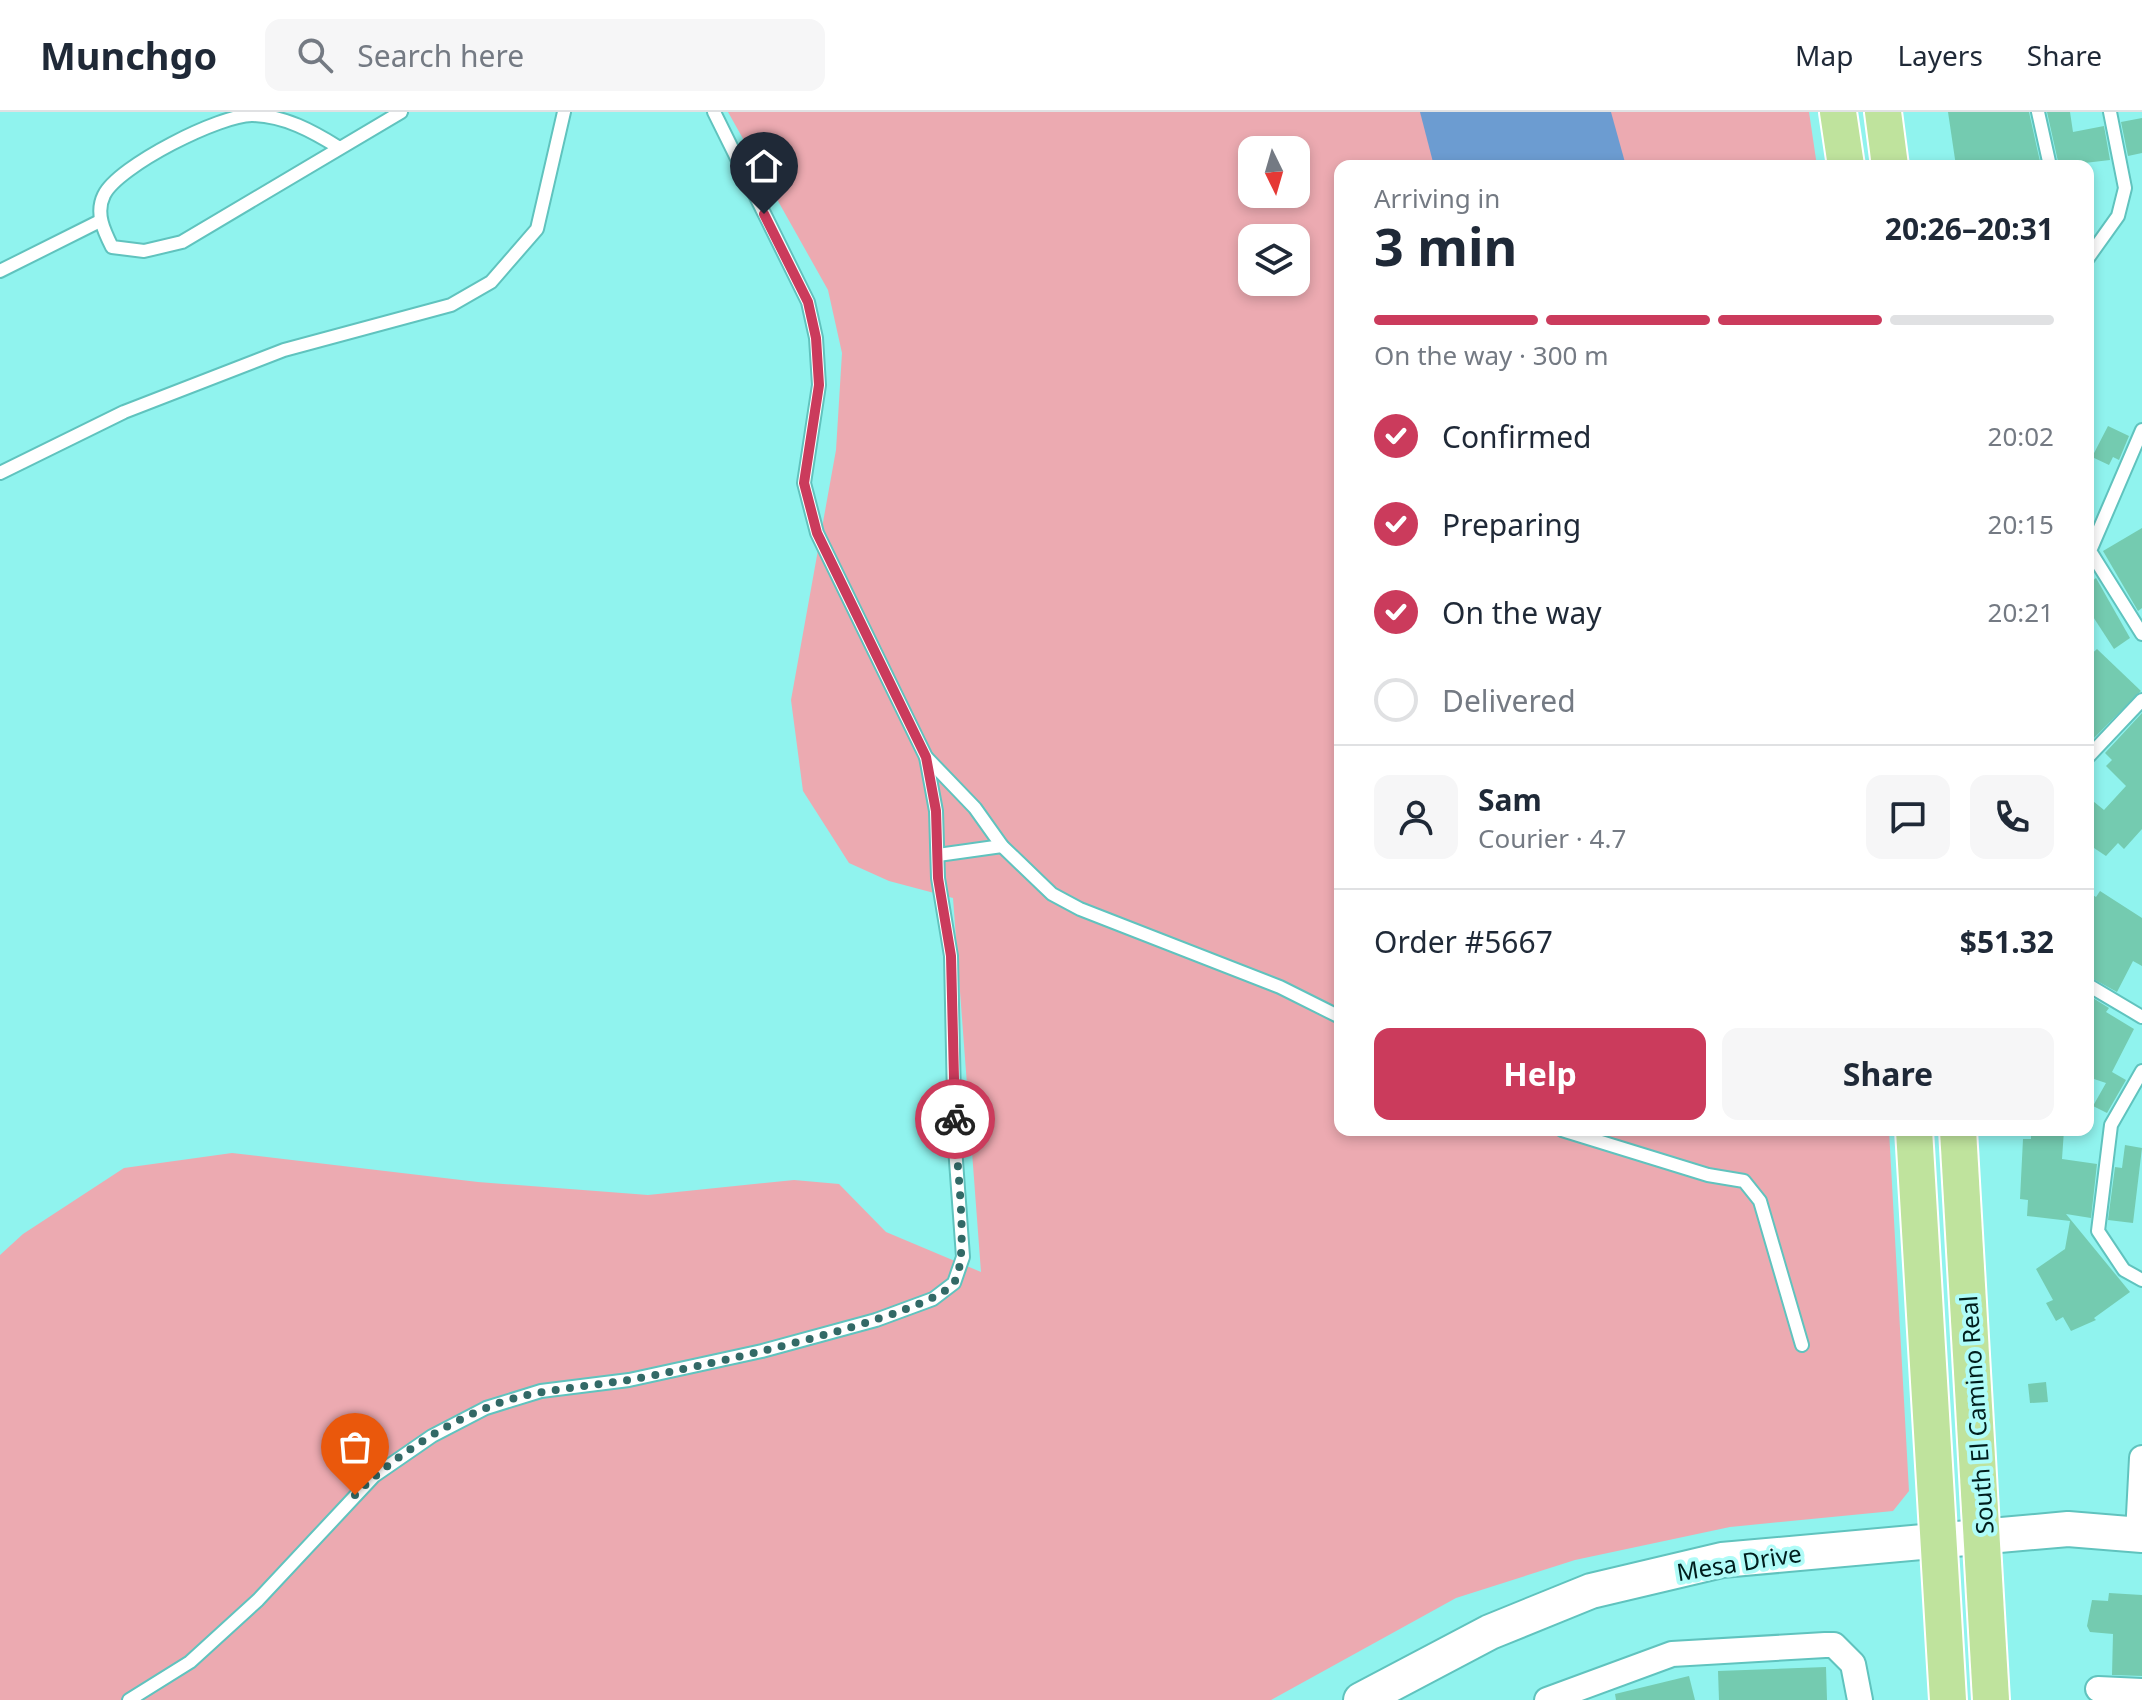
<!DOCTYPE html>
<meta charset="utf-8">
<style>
:root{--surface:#fff;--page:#f6f6f7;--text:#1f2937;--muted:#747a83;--line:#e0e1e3;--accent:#cb3b5c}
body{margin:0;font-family:"Noto Sans",sans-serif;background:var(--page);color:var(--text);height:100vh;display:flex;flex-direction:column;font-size:30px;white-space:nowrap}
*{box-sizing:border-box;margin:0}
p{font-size:26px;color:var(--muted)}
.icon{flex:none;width:44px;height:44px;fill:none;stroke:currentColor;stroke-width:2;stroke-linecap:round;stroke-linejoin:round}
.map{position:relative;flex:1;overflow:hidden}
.panel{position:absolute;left:1334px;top:48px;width:760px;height:976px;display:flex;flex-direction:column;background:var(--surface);border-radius:16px;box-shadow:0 4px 12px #0003}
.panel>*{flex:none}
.needle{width:52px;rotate:175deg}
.tools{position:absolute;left:1238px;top:24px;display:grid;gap:16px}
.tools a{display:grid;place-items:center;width:72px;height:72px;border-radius:16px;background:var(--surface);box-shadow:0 4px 12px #0003;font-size:40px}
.pin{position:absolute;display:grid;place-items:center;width:68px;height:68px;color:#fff;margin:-82px -34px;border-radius:50% 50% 50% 0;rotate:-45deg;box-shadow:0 0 8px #0007}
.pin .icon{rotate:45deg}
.courier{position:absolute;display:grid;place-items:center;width:80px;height:80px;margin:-40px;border:6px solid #cb3b5c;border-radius:50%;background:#fff;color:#222;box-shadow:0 2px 10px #0007}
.head em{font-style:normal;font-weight:700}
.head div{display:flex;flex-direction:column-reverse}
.head{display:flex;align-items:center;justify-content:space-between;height:136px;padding:0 40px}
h1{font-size:52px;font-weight:700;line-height:60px}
.bar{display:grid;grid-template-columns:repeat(4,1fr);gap:12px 8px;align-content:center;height:96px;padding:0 40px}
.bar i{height:10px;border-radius:6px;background:var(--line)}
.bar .on{background:var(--accent)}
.bar p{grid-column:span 4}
.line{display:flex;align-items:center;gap:20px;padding:0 40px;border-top:2px solid var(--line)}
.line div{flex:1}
.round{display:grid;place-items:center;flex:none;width:84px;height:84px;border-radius:16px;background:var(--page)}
ol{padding:0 40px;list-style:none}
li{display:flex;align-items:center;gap:24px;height:88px}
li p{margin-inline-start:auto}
li .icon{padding:8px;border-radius:50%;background:var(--accent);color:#fff;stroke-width:4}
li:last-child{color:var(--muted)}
li i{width:44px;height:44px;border:4px solid var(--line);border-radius:50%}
.button{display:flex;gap:16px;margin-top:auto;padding:16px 40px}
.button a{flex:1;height:92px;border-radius:16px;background:var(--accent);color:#fff;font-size:32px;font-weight:700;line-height:92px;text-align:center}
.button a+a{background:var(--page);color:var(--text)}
header{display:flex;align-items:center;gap:48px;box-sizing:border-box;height:112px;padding:0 40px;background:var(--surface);border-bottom:2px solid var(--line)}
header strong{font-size:38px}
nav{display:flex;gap:44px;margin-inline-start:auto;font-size:28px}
.search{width:560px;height:72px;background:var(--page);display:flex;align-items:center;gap:20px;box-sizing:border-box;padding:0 28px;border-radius:16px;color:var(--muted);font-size:30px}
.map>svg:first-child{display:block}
.green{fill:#ecaab1;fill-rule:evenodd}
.water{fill:#6c9cd1}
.building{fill:#74cbb0}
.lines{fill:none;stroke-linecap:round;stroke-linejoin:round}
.service-casing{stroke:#60c3be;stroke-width:16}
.minor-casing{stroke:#60c3be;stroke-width:28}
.secondary-casing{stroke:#60c3be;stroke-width:38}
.primary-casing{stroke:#fff;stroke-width:40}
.service{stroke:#fff;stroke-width:12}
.minor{stroke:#fff;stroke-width:24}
.secondary{stroke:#fff;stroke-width:34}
.primary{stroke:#bfe39d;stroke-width:36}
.done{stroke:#326966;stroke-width:8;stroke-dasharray:0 14.4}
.route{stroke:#cb3b5c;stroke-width:10}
.labels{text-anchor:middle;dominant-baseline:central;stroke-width:8;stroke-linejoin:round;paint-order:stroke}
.street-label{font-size:24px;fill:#001e1d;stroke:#b0fcf8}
</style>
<header>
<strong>Munchgo</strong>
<div class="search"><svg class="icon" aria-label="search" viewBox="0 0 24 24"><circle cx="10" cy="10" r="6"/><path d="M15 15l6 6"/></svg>Search here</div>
<nav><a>Map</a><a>Layers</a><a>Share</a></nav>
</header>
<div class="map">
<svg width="2142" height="1588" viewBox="0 0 2142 1588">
<rect width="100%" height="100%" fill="#90f3ee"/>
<!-- green -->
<path class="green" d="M728,0h1081l8,54h-477v964h549l20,361 -16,20 -163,16 -155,33 -119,38 -185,102h-1271v-445l23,-21 101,-66 108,-15 246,29 170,13 146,-15 45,4 47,48 95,40 -28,-374 -64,-17 -40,-18 -46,-72 -12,-91 45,-250 6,-97 -14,-63zM1252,38h44v44h-44zM1252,126h44v44h-44z"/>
<!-- water -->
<path class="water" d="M1420,0h191l15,54h-192z"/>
<!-- building -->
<g class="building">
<path d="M1948,0h81l12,54h-85z"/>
<path d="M2047,0h23l3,20 31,-6 6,34 -51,6z"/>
<path d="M2142,6v35l-14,3 -7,-34z"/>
<path d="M2108,314l21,10 -10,24 -6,-3 -4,8 -17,-8z"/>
<path d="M2142,416v80l-4,3 -35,-60z"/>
<path d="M2096,466l34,60 -16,11 -26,-40v-25z"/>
<path d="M2097,537l44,42 -49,49 -4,-3v-80z"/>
<path d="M2142,601v116l-18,20 -6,-6 -12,13 -18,-12v-47l16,13 22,-24 -20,-20 6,-6 -7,-7z"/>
<path d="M2100,779l42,27v48l-9,-5 -16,31 -29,-16v-84l8,5z"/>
<path d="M2088,883l21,13 -3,4 28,17 -22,43 14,8 -19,33 -14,-7 13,-23 -18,-6z"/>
<path d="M2031,1018h33l-2,29 35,5 -6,54 -25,-4 64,78 -36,26 2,2 -25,11 -8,-14 -7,4 -10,-18 7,-3 -17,-31 29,-20 5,-28 -43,-5 1,-16 -8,-1 3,-60h8z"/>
<path d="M2125,1033l17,3 -9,75 -25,-3 7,-53 7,1z"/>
<path d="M2046,1270l2,20 -18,1 -2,-19z"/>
<path d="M2109,1481l33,2v81l-30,-1 1,-41 -23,-2 -3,-6 5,-26 16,1z"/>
<path d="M1826,1555l1,33h-108l-1,-29z"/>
<path d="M1689,1564l6,24h-79l-1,-6z"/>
</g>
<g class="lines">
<defs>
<g id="service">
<path d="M2038,0l12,54"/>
<path d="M338,35c-26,-16 -53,-31 -85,-32 -32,-1 -135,51 -149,80 -9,18 0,36 8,52l32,4 38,-9 219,-130"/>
<path d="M2088,146l30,-42 7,-28 -15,-76"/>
<path d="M0,159l100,-50"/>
<path d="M2142,318l-52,121 52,83"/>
<path d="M0,361l124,-61 160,-62 167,-45 40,-23 46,-53 27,-117"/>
<path d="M926,645l49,51 27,38 50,48 28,15 200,78 60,30"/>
<path d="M2088,645l54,-57"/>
<path d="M938,743l64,-9"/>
<path d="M2088,873l54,32"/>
<path d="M2142,959l-31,54 -13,106 26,39 18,10"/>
<path d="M1562,1018l146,45 36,6 16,20 42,144"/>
<path d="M129,1588l61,-38 68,-62 116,-124 58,-40 54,-28 55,-17 88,-11 133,-29 114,-31 57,-21 21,-16 9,-26 -8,-110 -4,-191 -13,-78 -2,-67 -10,-54 -109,-224 -13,-50 15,-98 -3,-47 -8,-36 -94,-190"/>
</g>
<g id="minor">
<path d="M2138,1422l4,-76"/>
<path d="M2098,1577l44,2"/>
<path d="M1547,1588l125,-46 153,-9h9l19,19 7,36"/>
</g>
<path id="secondary" d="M1361,1588l129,-68 101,-41 131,-31 346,-31 74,6"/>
<g id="primary">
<path d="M1838,0l8,54"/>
<path d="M1883,0l7,54"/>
<path d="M1914,1018l34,570"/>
<path d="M1958,1018l33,570"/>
</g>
</defs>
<!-- service casing -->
<use href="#service" class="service-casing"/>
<!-- minor casing -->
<use href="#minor" class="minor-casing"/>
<!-- secondary casing -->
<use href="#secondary" class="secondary-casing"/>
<!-- primary casing -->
<use href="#primary" class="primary-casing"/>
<!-- service -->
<use href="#service" class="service"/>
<!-- minor -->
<use href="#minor" class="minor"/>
<!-- secondary -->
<use href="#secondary" class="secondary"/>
<!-- primary -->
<use href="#primary" class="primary"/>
</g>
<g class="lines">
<!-- done -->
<path class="done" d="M355,1383c36,-36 84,-68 131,-87 45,-19 94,-20 142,-28 49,-8 309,-64 327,-99 15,-29 0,-124 0,-162"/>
<!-- route -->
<path class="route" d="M764,102l44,88 8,36 3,47 -15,98 13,50 109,224 10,54 2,67 13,78 4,163"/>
</g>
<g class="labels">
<!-- street labels -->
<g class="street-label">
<text transform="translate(1976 1303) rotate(-94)">South El Camino Real</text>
<text transform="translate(1739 1450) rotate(-9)">Mesa Drive</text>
</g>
</g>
</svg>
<div class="tools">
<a><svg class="needle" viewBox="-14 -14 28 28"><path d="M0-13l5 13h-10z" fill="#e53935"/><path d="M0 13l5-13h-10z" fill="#747a83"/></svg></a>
<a><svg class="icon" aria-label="layers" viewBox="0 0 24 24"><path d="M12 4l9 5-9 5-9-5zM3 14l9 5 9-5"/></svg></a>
</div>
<div class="pin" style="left:355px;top:1383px;background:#ea580c"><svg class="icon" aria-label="bag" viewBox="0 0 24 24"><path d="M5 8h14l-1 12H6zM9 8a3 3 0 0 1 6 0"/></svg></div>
<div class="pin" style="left:764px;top:102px;background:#1f2937"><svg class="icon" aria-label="home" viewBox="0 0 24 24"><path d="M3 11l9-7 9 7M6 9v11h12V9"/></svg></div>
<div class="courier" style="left:955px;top:1007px"><svg class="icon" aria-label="bike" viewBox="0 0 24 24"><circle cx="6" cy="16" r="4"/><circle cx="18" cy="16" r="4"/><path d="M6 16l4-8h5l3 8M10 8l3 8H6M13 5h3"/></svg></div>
<section class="panel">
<div class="head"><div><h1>3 min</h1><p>Arriving in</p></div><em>20:26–20:31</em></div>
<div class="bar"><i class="on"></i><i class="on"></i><i class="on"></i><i></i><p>On the way · 300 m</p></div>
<ol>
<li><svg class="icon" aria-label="check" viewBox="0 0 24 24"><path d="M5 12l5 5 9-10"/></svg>Confirmed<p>20:02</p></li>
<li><svg class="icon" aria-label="check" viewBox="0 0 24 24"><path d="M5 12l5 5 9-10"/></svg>Preparing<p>20:15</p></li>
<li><svg class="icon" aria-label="check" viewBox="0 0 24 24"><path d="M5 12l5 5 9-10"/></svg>On the way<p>20:21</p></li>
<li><i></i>Delivered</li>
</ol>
<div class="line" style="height:144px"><a class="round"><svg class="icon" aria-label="person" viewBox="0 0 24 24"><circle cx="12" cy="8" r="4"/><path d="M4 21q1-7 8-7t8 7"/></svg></a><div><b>Sam</b><p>Courier · 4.7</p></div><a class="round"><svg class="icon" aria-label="chat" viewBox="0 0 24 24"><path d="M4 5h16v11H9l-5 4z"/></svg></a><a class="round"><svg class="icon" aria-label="phone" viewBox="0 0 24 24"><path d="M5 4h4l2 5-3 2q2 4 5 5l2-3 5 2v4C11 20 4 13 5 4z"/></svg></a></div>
<div class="line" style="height:104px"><div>Order #5667</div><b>$51.32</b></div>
<div class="button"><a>Help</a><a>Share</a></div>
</section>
</div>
